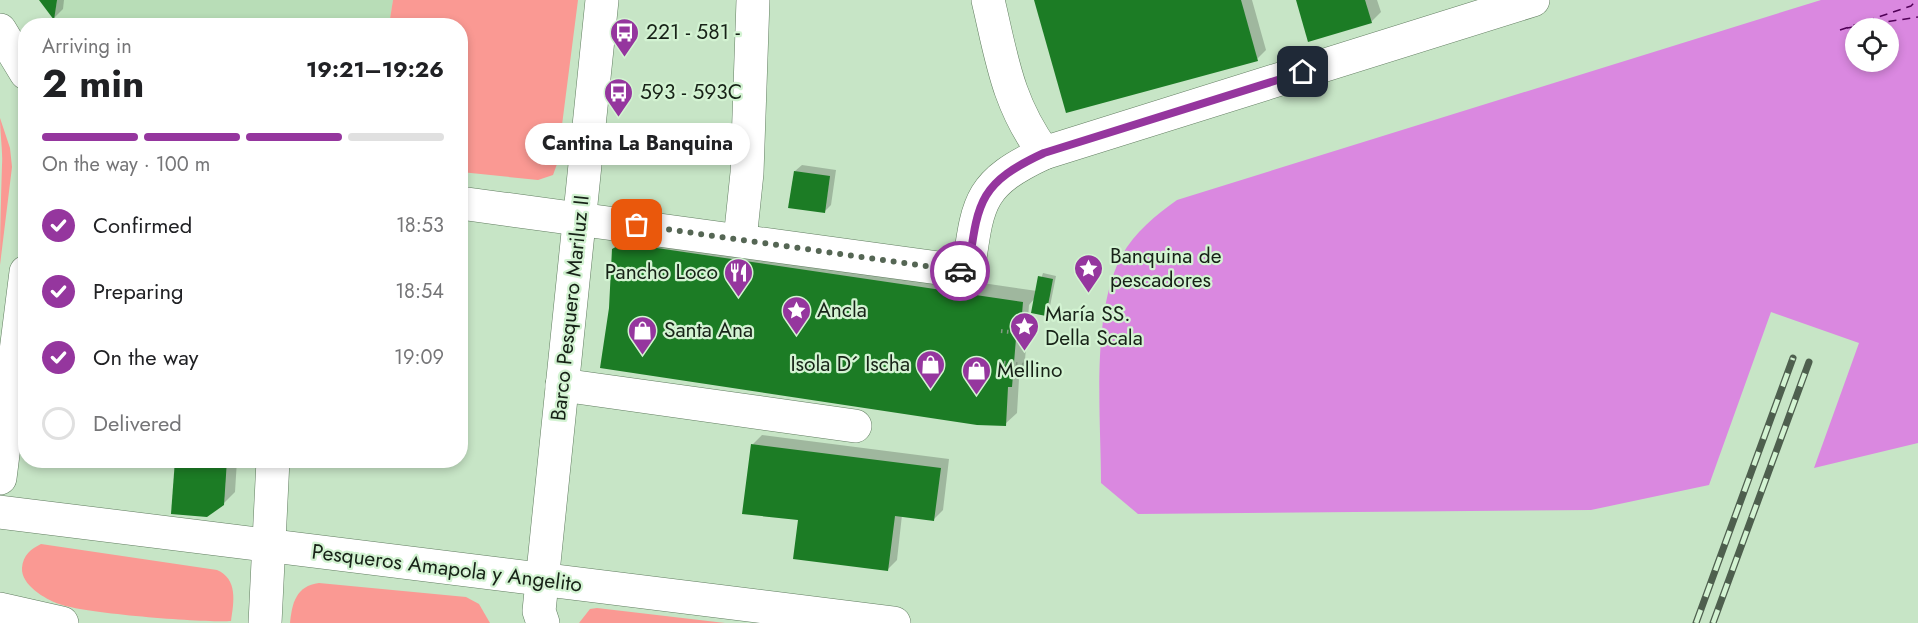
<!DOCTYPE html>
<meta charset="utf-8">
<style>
:root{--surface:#fff;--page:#f2f2f2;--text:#202124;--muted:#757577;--line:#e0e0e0;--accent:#95369e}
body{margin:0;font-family:Jost,sans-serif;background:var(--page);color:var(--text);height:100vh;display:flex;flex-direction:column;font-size:22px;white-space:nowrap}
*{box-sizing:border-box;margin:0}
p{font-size:20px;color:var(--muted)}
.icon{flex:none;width:33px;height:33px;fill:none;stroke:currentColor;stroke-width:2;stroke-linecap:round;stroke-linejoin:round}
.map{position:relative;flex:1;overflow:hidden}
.side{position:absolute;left:18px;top:18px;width:450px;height:450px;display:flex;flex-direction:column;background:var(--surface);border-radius:24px;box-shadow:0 3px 9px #0003}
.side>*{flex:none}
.controls{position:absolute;left:1845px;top:18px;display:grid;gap:12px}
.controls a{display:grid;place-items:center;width:54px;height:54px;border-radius:50%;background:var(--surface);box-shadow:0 3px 9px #0003;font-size:30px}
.pin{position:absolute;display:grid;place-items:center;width:51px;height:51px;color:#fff;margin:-26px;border-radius:12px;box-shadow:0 3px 9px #0006}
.courier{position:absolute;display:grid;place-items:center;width:60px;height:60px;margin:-30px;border:4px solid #95369e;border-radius:50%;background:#fff;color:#222;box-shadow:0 2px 8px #0007}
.bubble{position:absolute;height:42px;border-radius:21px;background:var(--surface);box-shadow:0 3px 9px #0003;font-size:20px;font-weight:700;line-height:42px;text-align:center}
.headline em{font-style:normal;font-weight:700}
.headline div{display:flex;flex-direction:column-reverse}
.headline{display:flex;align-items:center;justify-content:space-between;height:102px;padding:0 24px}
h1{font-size:39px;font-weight:700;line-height:45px}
.bar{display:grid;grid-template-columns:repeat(4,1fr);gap:9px 6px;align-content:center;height:72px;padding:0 24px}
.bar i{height:8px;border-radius:4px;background:var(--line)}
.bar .active{background:var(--accent)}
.bar p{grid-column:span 4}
ol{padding:0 24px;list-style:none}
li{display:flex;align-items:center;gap:18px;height:66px}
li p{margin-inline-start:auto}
li .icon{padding:6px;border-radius:50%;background:var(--accent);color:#fff;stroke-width:4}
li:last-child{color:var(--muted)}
li i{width:33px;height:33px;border:3px solid var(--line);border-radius:50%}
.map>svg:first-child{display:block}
.built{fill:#b8ddb7}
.green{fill:#fa9993}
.water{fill:#da88e0;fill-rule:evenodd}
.shadow{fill:#0003}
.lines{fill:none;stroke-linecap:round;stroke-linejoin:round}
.ferry{stroke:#500057;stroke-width:1.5;stroke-dasharray:8 6;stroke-linecap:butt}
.building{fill:#1c7c25}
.minor-casing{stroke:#617d60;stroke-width:34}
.path{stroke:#849b84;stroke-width:4;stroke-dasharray:1.5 4.5;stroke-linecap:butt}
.minor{stroke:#fff;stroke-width:33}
.rail-casing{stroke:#4e5f4e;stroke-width:7}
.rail{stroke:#d3f3d2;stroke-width:4.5;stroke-dasharray:14;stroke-linecap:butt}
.done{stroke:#556654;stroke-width:6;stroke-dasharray:0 10.8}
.route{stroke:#95369e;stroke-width:8}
.labels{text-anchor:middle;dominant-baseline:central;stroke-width:4.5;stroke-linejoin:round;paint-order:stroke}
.poi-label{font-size:21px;fill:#172217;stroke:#d3f3d2;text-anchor:start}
.street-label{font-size:21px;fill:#172217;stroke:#d3f3d2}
</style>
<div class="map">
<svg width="1918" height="623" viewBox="0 0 1918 623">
<rect width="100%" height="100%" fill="#c7e5c6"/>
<!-- built -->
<path class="built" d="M57,0h336l-4,25 -332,1 -3,-6z"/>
<!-- green -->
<g class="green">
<path d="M393,0h185l-21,164 -4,11 -15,5 -77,-8 -1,-146 -71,-1z"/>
<path d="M0,118l10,30 2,19 -12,98c0,-34 1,-67 2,-100 1,-13 -2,-32 -2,-47z"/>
<path d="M41,544l176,26c21,9 17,32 14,51 -23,2 -145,-7 -172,-17 -14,-5 -38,-19 -37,-36 1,-13 9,-19 19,-24z"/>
<path d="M319,583l147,14 13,7 11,19h-200c2,-20 6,-37 29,-40z"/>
<path d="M597,608l128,15h-146l11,-14z"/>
</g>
<!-- water -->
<path class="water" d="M1821,0h97v443l-104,25 45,-125 -88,-31 -62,173 -118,25 -453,4 -37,-31c0,-65 -10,-166 19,-224 13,-26 35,-43 57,-59zM1856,28h32v34h-32z"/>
<!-- shadow -->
<g class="shadow">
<path d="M41,0h23l-1,9 -9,9z"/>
<path d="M1036,0h216l14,50 -9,9z"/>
<path d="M1297,0h80l4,12 -10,10z"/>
<path d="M802,165l34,5 -5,35 -6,6 -30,-40z"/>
<path d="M636,232l401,59 6,-18 13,3 -7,35 -3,3 -11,-16 -6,7 -5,69 -5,5 -2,34 -12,11 -394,-115 3,-60 12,-12z"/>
<path d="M762,435l187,24 -6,51 -9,9 -32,-4 -5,45 -10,10 -87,-51 -47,-75z"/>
<path d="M177,460h60l-2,32 -12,12z"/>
</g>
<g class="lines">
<!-- ferry -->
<g class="ferry">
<path d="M1847,28l71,-11"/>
<path d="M1840,30l71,-24 6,-6"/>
</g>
</g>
<!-- building -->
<g class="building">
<path d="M39,0h18l-3,20z"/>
<path d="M1034,0h207l17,61 -192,52z"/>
<path d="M1296,0h69l7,23 -64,19z"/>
<path d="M794,171l36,5 -5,37 -37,-5z"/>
<path d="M623,243l400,59 -1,12h-4l-6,73h-4l-2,39 -29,-1 -377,-57 9,-60 3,-59z"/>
<path d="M1038,276l15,3 -7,37 -15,-3z"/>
<path d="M751,444l190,24 -7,53 -39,-5 -7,55 -95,-12 5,-39 -56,-6z"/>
<path d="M175,460h52l-3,45 -17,12 -36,-3z"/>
</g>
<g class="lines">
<defs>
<g id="minor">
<path d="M988,0c14,59 19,102 56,153"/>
<path d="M0,30l26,43"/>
<path d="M460,203l508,69c10,-69 9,-88 76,-119l489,-153"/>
<path d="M740,240l7,-67 6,-173"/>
<path d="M562,385l293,41"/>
<path d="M0,478l26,-206"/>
<path d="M0,512l894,111"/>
<path d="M0,609l62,14"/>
<path d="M265,623l8,-163"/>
<path d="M543,623l-4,-12 63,-611"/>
</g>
</defs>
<!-- minor casing -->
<use href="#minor" class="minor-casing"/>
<!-- path -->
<g class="path">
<path d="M1001,331l27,3"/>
<path d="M998,362l27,3"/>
</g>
<!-- minor -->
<use href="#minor" class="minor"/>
<defs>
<g id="rail">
<path d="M1696,623l97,-265"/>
<path d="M1713,623l96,-261"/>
</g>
</defs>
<!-- rail casing -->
<use href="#rail" class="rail-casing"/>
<!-- rail -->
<use href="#rail" class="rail"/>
</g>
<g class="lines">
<!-- done -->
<path class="done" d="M637,225l323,46"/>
<!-- route -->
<path class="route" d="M960,271l8,1c10,-69 9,-88 76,-119l259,-81"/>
</g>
<!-- icons -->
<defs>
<symbol id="bus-pin" viewBox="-11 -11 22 30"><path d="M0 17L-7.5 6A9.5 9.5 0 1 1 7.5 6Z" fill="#95369e" stroke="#d3f3d2"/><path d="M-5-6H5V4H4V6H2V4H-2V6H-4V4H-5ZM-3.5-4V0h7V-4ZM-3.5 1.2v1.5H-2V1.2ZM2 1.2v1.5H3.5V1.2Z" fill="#fff"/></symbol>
<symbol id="sight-pin" viewBox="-11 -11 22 30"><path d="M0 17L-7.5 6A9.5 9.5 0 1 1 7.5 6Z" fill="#95369e" stroke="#d3f3d2"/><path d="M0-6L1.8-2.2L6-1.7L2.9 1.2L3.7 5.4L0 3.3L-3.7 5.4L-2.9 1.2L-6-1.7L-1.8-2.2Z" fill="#fff"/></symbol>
<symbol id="restaurant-pin" viewBox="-11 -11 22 30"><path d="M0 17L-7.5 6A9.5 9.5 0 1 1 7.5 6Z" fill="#95369e" stroke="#d3f3d2"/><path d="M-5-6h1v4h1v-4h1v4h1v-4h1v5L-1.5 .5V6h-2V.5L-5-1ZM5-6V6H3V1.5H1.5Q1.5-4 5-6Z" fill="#fff"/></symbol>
<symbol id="shop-pin" viewBox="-11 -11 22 30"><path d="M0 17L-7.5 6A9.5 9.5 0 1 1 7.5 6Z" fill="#95369e" stroke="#d3f3d2"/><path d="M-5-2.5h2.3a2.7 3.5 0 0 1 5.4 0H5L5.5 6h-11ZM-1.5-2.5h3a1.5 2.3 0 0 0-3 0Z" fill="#fff"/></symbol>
</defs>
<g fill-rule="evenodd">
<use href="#bus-pin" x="608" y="16" width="33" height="45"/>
<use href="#bus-pin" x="602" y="76" width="33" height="45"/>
<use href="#sight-pin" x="1072" y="252" width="33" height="45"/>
<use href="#restaurant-pin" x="722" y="256" width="33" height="45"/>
<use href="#sight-pin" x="780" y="294" width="33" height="45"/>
<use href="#sight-pin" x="1008" y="310" width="33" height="45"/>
<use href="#shop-pin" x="626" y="314" width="33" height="45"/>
<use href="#shop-pin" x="914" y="348" width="33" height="45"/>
<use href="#shop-pin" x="960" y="354" width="33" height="45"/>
</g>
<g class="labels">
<!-- poi labels -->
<g class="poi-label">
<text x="646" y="32">221 - 581 -</text>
<text x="640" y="92">593 - 593C</text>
<text x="1110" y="256">Banquina de<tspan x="1110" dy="24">pescadores</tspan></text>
<text x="718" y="272" text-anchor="end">Pancho Loco</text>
<text x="817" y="310">Ancla</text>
<text x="1045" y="314">María SS.<tspan x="1045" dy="24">Della Scala</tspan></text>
<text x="664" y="330">Santa Ana</text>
<text x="910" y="364" text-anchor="end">Isola D´ Ischa</text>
<text x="997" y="370">Mellino</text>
</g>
<!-- street labels -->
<g class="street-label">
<text transform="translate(570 308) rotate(-84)">Barco Pesquero Mariluz II</text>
<text transform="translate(447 568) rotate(7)">Pesqueros Amapola y Angelito</text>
</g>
</g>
</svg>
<div class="controls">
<a><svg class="icon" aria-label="locate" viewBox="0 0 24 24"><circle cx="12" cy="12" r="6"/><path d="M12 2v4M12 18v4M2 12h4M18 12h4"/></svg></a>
</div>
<div class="pin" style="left:637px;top:225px;background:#ea580c"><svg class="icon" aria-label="bag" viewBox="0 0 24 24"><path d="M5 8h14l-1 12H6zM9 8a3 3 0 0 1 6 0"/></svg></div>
<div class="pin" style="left:1303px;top:72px;background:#1f2937"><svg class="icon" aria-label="home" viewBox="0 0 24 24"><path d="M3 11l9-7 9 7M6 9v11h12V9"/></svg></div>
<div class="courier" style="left:960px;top:271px"><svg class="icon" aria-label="car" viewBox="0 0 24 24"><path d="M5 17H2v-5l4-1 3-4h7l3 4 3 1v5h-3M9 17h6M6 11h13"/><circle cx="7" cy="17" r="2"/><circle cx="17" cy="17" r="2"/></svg></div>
<div class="bubble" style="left:525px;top:123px;width:225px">Cantina La Banquina</div>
<section class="side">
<div class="headline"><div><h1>2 min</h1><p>Arriving in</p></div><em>19:21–19:26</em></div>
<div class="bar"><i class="active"></i><i class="active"></i><i class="active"></i><i></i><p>On the way · 100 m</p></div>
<ol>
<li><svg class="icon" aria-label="check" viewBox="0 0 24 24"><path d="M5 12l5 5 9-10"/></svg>Confirmed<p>18:53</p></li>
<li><svg class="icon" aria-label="check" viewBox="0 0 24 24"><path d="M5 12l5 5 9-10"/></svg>Preparing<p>18:54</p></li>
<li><svg class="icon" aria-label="check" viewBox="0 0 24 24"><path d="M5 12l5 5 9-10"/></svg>On the way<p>19:09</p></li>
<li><i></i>Delivered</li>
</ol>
</section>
</div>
